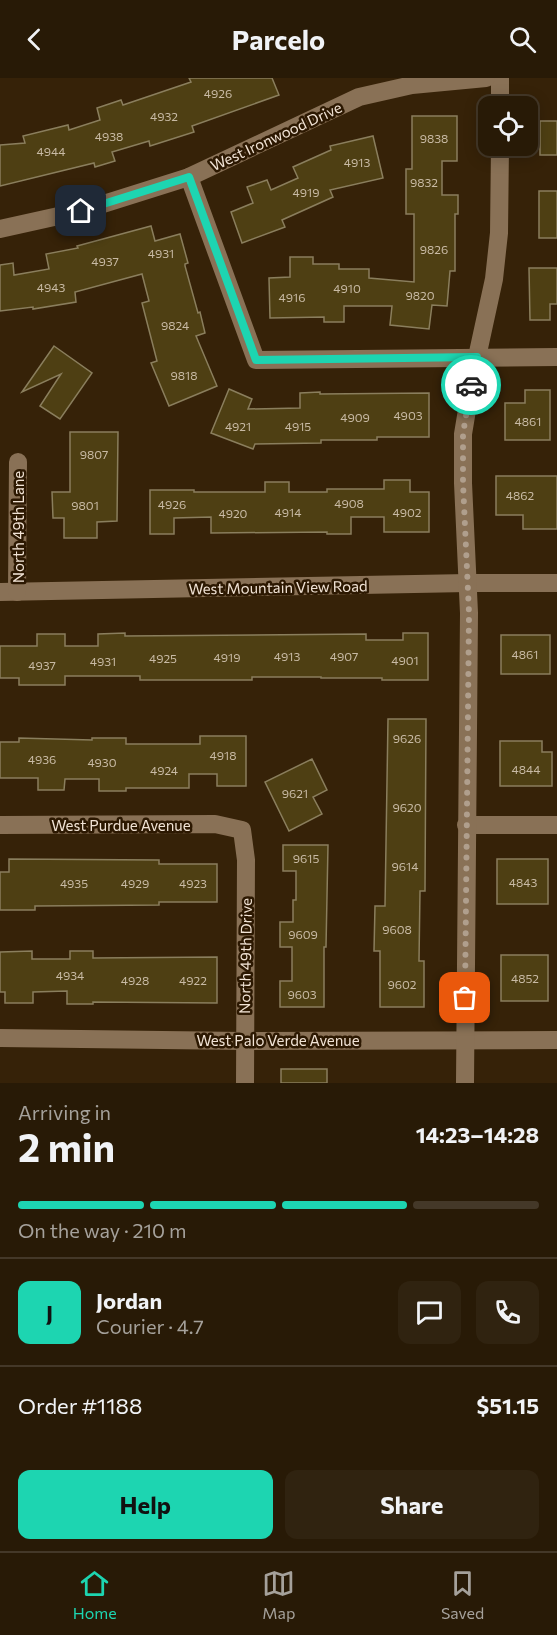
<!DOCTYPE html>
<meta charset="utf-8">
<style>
:root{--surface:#281a06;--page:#302310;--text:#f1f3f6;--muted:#a5a19b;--line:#443828;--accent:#1dd5b1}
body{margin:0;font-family:Commissioner,sans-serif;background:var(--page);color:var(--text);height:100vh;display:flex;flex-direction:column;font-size:22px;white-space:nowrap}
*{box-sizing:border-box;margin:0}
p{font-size:20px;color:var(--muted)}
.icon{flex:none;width:33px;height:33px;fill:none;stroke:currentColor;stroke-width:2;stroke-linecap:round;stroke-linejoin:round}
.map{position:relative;height:1005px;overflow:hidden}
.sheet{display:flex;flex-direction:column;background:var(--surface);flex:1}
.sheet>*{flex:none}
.buttons{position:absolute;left:478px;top:18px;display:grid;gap:12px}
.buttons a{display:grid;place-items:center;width:60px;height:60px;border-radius:12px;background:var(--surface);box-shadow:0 3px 15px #0003,0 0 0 2px var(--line);font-size:30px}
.pin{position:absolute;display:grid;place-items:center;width:51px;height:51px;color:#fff;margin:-26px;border-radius:12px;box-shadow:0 3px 9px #0006}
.courier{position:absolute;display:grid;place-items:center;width:60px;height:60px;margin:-30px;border:4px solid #1dd5b1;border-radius:50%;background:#fff;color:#222;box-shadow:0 2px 8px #0007}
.headline em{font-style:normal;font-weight:700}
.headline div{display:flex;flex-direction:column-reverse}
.headline{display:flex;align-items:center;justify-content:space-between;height:102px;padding:0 18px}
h1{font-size:39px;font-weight:700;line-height:45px}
.bar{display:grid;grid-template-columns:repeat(4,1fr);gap:9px 6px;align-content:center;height:72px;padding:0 18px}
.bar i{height:8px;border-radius:4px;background:var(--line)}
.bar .current{background:var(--accent)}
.bar p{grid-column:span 4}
.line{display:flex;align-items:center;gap:15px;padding:0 18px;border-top:2px solid var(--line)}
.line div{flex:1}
.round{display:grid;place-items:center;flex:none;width:63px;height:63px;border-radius:12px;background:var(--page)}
.button{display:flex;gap:12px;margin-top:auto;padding:12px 18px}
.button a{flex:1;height:69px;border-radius:12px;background:var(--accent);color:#111;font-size:24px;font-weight:700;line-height:69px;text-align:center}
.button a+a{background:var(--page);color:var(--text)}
header{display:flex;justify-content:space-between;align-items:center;height:78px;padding:0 18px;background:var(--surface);font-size:27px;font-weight:700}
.tab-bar{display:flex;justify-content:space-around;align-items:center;height:84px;border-top:2px solid var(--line);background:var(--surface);font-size:16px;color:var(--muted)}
.tab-bar a{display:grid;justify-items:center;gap:3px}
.tab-bar .current{color:var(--accent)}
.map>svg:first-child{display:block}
.building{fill:#4e3f13;stroke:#8a7e5d;stroke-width:1.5}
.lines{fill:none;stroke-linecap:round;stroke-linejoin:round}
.minor{stroke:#897156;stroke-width:18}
.done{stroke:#b09f8d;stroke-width:6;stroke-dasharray:0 10.8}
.route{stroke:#1dd5b1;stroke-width:8}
.labels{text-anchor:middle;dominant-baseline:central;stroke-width:5;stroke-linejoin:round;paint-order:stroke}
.number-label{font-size:12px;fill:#c8baa4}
.street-label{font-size:15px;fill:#f1e3d5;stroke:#2c1801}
</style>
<header><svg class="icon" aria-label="back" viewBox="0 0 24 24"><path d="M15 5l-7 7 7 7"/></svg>Parcelo<svg class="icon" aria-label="search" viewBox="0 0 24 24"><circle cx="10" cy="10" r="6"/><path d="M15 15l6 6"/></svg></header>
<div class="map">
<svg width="557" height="1005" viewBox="0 0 557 1005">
<rect width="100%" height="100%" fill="#362208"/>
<!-- building -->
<g class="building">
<path d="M189,0h83l7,17 -87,31 2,6 -44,14 -1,-5 -37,11 3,9 -20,6 -1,-4 -94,23v-41l25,-2 -2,-7 45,-11 1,5 31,-10 -3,-12 24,-8 2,5 68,-23z"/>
<path d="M412,38h45v45h-15v34h16v19h-3v57h-5l-3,35 -15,-1 -3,24 -39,-4 2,-19h-48v16h-20v-5l-54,1 -1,-40 21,-1v-20h23v7h26v5h30v9l45,4v-68h-8v-45h6z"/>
<rect x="540" y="43" width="17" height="34"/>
<path d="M373,58l10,42 -53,12 3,7 -51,23 3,7 -43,16 -11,-31 22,-9 -6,-16 20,-7 4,10 27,-12 -5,-11 38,-17 -1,-4z"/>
<rect x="539" y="113" width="18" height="47"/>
<path d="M151,148l4,15 25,-7 8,29 -3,1v2l13,47 2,-1 5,21 -9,3 21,50 -48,20 -18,-43 6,-2 -15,-58 7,-2 -7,-27 -67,18 1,10 -43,7v-2l-33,4v-46l13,-2 1,12 35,-6 -3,-15 32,-6 -1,-2z"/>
<path d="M529,190h28v36h-7v16h-20z"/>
<path d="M54,268l38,27 -32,46 -20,-13 21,-32 -39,18z"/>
<path d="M229,311l23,10 -4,10 52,-1v-15l20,-1v2l109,-1v44h-52v3h-56v3l-66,1 -2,5 -42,-16z"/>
<path d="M525,312h25v50h-45v-37h20z"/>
<path d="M70,354h48l-1,89 -20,1v16h-33v-20h-11l-1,-26h18z"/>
<path d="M496,398h61v53h-34v-14h-27z"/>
<path d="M384,402h26v12h19v40h-45v-15h-33v17h-24v-2l-116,1v-16l-37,1v16h-24v-44h44v2h71v-10h24v10h38v-3h57z"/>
<path d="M125,555v3l241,-2v6h37v-7h25v47h-46v-2h-61v-1h-69v3h-112v-4h-75v9h-46v-7h-19v-32h37v-12h28v12h33v-12z"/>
<rect x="501" y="557" width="49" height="39"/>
<path d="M388,641h38l-1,172h-5l-1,70h5v46h-44v-56h-6l1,-45h10z"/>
<path d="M200,658h46v50h-29v-12h-28v14h-63v3h-27v-12h-34l-1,11h-26v-12h-38v-36h19v-4l73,2v-2h34v6h74z"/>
<path d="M500,663h42v11h10v34h-52z"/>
<path d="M312,681l15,31 -14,7 9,17 -33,17 -24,-49z"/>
<path d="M283,767h45l-2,102h-2v60h-44v-26h12v-34h-12v-25h13v-22h3v-29h-13z"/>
<path d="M9,781l150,1v4h58v38h-58v3l-124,1v4h-35v-38h9z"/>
<rect x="497" y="781" width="51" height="45"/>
<path d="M32,873v8h38v-8h23v7l124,-1v46l-124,-1v2h-26v-13l-34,1v11h-28v-11h-5v-40z"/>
<rect x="501" y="877" width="47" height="46"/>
<rect x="281" y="991" width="46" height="14"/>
</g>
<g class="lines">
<!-- minor -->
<g class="minor">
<path d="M500,28v-28"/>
<path d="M189,99l67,183 301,-3"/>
<path d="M0,151l81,-18 108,-34 170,-80 53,-12 74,-7"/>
<path d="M0,514l468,-9h89"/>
<path d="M17,514l1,-130"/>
<path d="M0,747l215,-1 27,6 4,30 -1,223"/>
<path d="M466,747h91"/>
<path d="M0,960l244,3 313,-1"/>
<path d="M465,1005l4,-470 -6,-130v-49l9,-54 22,-101 5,-46 1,-87"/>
</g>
</g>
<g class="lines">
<!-- done -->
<path class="done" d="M465,920l4,-385 -6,-130v-49l8,-49"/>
<!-- route -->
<path class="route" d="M81,133l108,-34 67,183 221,-3 -6,28"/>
</g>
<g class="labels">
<!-- number labels -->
<g class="number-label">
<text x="218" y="15">4926</text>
<text x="164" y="38">4932</text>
<text x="109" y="58">4938</text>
<text x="434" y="60">9838</text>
<text x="51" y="73">4944</text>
<text x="357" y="84">4913</text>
<text x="424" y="104">9832</text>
<text x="306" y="114">4919</text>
<text x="434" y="171">9826</text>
<text x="161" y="175">4931</text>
<text x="105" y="183">4937</text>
<text x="51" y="209">4943</text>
<text x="347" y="210">4910</text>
<text x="420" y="217">9820</text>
<text x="292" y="219">4916</text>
<text x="175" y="247">9824</text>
<text x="184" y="297">9818</text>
<text x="408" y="337">4903</text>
<text x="355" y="339">4909</text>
<text x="528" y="343">4861</text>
<text x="238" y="348">4921</text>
<text x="298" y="348">4915</text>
<text x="94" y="376">9807</text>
<text x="520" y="417">4862</text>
<text x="349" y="425">4908</text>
<text x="172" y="426">4926</text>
<text x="85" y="427">9801</text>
<text x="288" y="434">4914</text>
<text x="407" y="434">4902</text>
<text x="233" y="435">4920</text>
<text x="525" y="576">4861</text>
<text x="287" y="578">4913</text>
<text x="344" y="578">4907</text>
<text x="227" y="579">4919</text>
<text x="163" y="580">4925</text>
<text x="405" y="582">4901</text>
<text x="103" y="583">4931</text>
<text x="42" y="587">4937</text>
<text x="407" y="660">9626</text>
<text x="223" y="677">4918</text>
<text x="42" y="681">4936</text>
<text x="102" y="684">4930</text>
<text x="526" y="691">4844</text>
<text x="164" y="692">4924</text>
<text x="295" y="715">9621</text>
<text x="407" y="729">9620</text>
<text x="306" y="780">9615</text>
<text x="405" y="788">9614</text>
<text x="523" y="804">4843</text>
<text x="74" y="805">4935</text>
<text x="135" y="805">4929</text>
<text x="193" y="805">4923</text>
<text x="397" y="851">9608</text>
<text x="303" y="856">9609</text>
<text x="70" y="897">4934</text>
<text x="525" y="900">4852</text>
<text x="135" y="902">4928</text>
<text x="193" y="902">4922</text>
<text x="402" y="906">9602</text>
<text x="302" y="916">9603</text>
</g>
<!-- street labels -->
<g class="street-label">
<text transform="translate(276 58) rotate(-25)">West Ironwood Drive</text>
<text transform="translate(18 449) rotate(-90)">North 49th Lane</text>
<text transform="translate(278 509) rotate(-1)">West Mountain View Road</text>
<text x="121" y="747">West Purdue Avenue</text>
<text transform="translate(245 878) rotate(-89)">North 49th Drive</text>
<text x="278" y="962">West Palo Verde Avenue</text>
</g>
</g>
</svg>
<div class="buttons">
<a><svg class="icon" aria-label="locate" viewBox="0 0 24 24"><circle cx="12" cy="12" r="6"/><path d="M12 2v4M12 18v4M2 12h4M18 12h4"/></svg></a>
</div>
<div class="pin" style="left:465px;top:920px;background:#ea580c"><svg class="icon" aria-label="bag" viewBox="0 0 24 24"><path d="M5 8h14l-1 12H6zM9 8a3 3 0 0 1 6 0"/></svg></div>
<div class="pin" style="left:81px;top:133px;background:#1f2937"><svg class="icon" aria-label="home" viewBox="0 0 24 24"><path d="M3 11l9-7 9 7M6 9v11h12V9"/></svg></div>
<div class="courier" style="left:471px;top:307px"><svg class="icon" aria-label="car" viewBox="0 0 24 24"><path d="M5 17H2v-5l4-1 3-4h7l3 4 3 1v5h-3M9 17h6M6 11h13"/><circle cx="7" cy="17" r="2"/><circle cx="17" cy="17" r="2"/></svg></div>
</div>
<section class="sheet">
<div class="headline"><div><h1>2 min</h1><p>Arriving in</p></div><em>14:23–14:28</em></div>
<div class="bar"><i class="current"></i><i class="current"></i><i class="current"></i><i></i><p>On the way · 210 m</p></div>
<div class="line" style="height:108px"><b class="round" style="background:var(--accent);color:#111">J</b><div><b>Jordan</b><p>Courier · 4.7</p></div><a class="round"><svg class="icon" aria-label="chat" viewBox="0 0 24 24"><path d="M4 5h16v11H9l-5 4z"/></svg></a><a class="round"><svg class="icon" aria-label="phone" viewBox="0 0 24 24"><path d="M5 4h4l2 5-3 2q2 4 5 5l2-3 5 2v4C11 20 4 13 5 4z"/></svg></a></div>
<div class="line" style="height:78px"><div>Order #1188</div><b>$51.15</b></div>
<div class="button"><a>Help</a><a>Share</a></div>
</section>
<nav class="tab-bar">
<a class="current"><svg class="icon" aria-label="home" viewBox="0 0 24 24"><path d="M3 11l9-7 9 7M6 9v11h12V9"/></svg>Home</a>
<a><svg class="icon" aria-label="map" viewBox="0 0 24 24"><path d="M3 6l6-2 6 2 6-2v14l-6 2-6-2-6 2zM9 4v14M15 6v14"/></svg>Map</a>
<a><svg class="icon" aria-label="saved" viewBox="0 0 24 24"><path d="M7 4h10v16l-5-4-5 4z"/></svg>Saved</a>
</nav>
